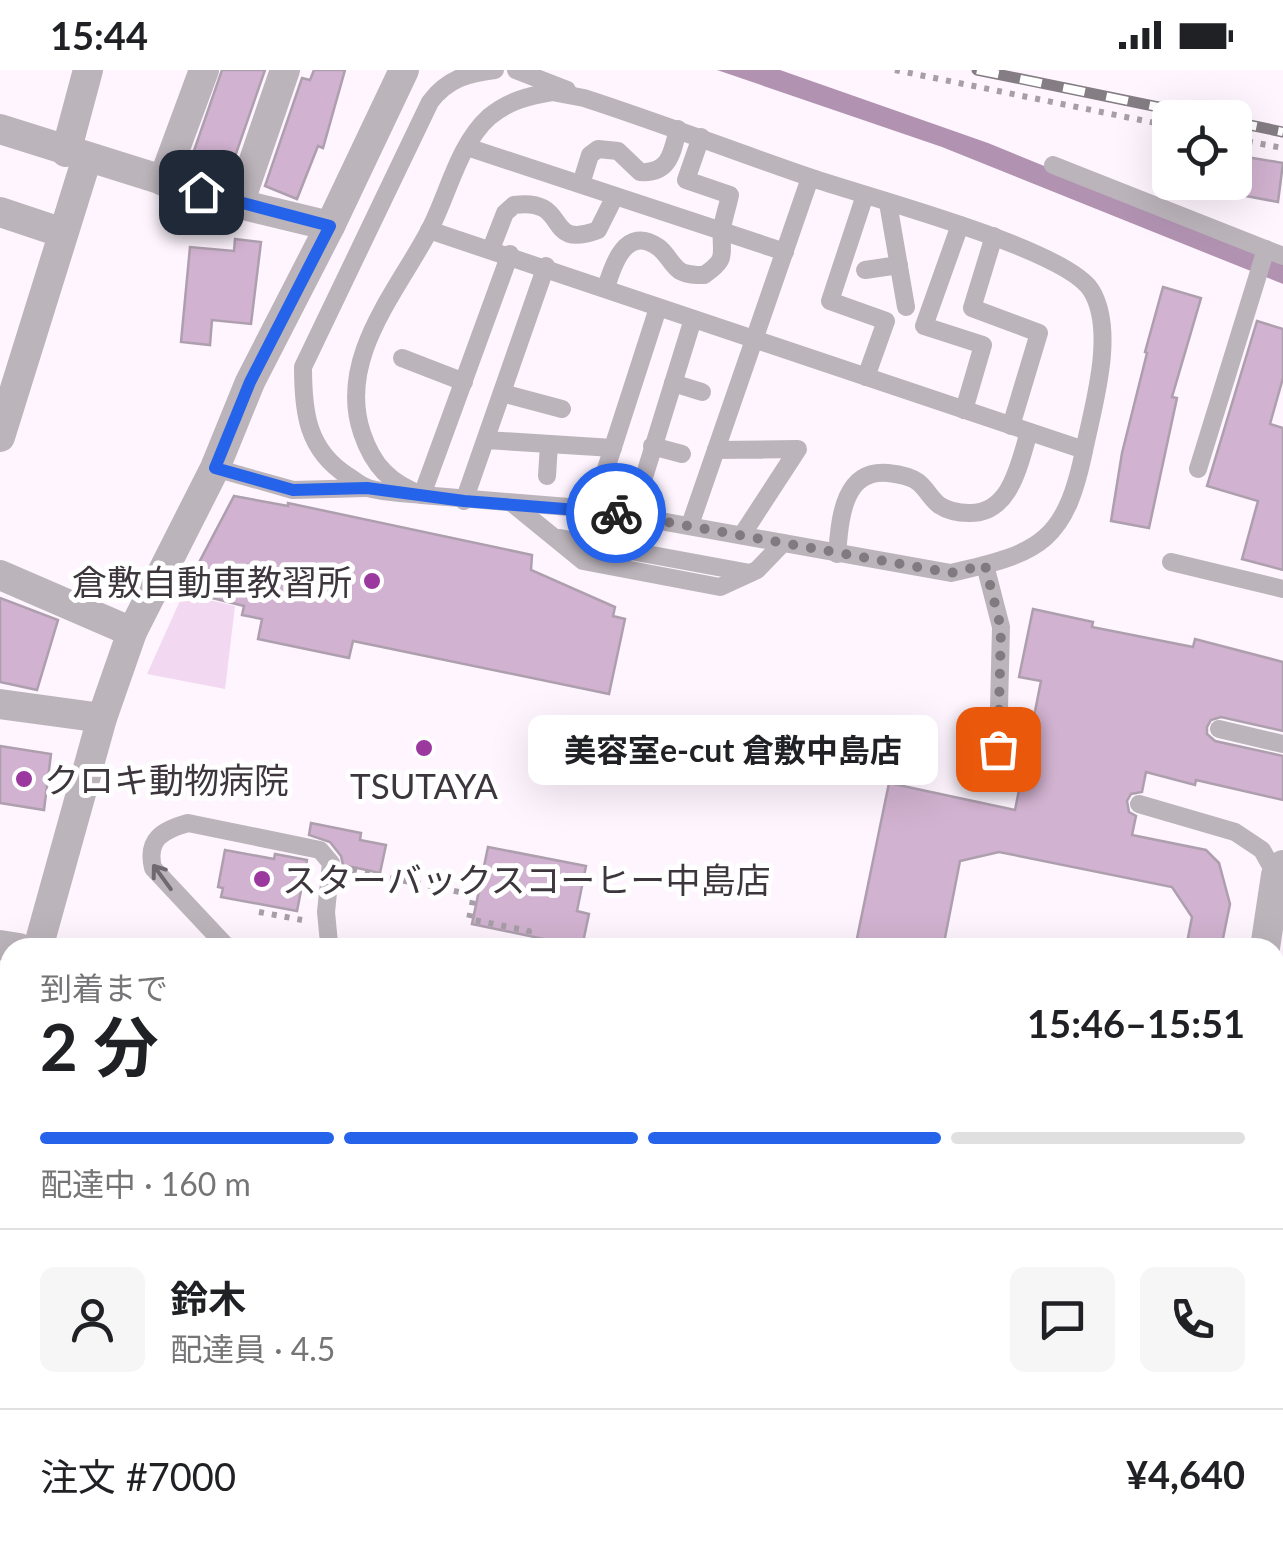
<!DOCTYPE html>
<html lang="ja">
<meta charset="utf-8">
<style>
:root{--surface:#fff;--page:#f6f6f6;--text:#202124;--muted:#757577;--line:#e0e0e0;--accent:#2563eb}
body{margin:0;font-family:Lato,"Noto Sans JP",sans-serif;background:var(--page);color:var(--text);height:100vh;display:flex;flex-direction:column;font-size:38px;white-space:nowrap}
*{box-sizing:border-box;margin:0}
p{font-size:32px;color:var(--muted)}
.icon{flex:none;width:55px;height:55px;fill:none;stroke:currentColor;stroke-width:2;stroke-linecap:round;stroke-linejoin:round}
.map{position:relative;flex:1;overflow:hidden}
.drawer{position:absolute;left:0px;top:868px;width:1285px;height:622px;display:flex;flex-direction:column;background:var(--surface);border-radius:30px 30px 0 0;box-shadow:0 10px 40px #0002}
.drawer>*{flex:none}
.buttons{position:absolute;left:1152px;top:30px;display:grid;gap:20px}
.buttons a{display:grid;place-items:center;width:100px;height:100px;border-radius:15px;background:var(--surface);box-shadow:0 10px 40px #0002;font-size:50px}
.pin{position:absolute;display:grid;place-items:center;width:85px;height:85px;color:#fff;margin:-42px;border-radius:20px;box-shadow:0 5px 15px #0006}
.courier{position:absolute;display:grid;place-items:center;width:100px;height:100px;margin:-50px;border:8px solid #2563eb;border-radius:50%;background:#fff;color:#222;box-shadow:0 2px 12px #0007}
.bubble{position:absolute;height:70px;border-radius:15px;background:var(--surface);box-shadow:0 10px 40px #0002;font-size:32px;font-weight:700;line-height:70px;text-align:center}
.summary em{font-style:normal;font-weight:700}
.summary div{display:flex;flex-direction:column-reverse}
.summary{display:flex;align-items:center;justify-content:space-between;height:170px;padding:0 40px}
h1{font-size:65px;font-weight:700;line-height:75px}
.bar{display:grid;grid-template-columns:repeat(4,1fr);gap:15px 10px;align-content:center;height:120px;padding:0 40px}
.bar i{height:12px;border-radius:8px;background:var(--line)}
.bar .active{background:var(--accent)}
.bar p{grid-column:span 4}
.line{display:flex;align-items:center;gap:25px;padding:0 40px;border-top:2px solid var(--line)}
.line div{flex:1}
.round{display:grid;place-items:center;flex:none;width:105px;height:105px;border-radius:15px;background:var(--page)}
.status{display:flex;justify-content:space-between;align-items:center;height:70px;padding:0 50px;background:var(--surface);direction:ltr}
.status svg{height:28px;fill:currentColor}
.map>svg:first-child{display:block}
.green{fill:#f2d8f1}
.water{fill:#b193b1}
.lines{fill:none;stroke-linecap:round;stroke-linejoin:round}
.stream{stroke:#b193b1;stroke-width:10}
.building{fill:#d1b2d0;stroke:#ae9fae;stroke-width:2.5}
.path{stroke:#a79fa7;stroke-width:6;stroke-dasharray:5 8;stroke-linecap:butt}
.service{stroke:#bbb4bb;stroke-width:18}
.minor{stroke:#bbb4bb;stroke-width:30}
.secondary{stroke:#9d939d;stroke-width:30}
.rail-casing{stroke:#847d84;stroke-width:11}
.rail{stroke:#fff;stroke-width:8;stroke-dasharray:22;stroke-linecap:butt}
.oneway{stroke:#6f696f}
.done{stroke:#817a81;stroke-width:10;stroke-dasharray:0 18}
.route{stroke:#2563eb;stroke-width:12}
.poi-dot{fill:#9c399f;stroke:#fff;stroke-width:4}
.labels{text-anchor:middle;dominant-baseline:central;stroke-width:10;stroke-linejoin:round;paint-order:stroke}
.poi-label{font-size:35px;fill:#3d373d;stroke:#fff;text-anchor:start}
</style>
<div class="status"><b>15:44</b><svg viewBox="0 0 49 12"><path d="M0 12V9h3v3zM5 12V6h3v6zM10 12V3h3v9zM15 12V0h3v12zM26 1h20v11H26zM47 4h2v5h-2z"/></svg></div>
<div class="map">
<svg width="1283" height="1488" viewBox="0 0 1283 1488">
<rect width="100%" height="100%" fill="#fef5fe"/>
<!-- green -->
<path class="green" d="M183,524l52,12 -10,83 -78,-15z"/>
<!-- water -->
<path class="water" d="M717,0h63l208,73 295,120v21l-341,-137z"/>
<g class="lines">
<!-- stream -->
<g class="stream">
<path d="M1275,1431h8"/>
<path d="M909,1488l2,-8"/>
</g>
</g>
<!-- building -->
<g class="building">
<path d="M222,0h43l-35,101 -4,-1 -2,8 -36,-10z"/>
<path d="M314,0h31l-22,78 -5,-2 -21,53 -32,-13 37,-108 8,2z"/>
<path d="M1235,85l48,8 -5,39 -43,-8z"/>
<path d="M235,169l26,3 -10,82 -39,-4 -2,25 -29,-3 9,-95 44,4z"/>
<path d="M1163,217l38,11 -29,99 5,1 -28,130 -38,-7 11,-68 25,-100 -2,-1z"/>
<path d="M1257,251l26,8v49l-13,46 13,4v142l-41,-11 16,-58 -51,-15z"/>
<path d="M234,426l54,10v-3l244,52 -1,15 84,37 -2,9 12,3 -16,75 -256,-53 -4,17 -91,-19 4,-20 -20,-4 2,-9 -60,-15z"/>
<path d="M0,528l58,22 -21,70 -37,-8z"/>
<path d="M1033,539l60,13 -1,5 101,20 2,-8 88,23v69l-62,-14 -10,3 -4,7v7l8,7 68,15v44l-87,-20 -1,5 -49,-13 -4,20 -11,2 -4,7 2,11 7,4 -4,19 74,15 13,13 11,41 -9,44h-35l6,-31 -20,-30 -173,-35 -39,9 -17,87h-88l34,-165 126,27 4,-20 10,-2 4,-5 1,-8 -9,-13 16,-81 -22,-4z"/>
<path d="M0,676l51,8 -7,56 -44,-7z"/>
<path d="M311,753l50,10 -1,7 26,5 -6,28 -37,-8 -2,-9 -11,-14 -21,-7z"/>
<path d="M488,777l98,19 -9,45 12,3 -7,33 -110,-23z"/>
<path d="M225,780l49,9 1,-5 32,6 -10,51 -76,-14 2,-9 -5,-1z"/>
</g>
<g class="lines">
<!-- path -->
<g class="path">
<path d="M895,0l275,56"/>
<path d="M1235,69l48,9"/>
<path d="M352,800l122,25 -5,24 60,12 -3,17"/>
<path d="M259,842l43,8"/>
<path d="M635,878l16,-5 26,5"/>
<path d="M1275,1219l8,2"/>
<path d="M898,1488l2,-8"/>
</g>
<!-- service -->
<g class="service">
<path d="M495,0c-27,3 -48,9 -65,32l-127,265c0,45 4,83 45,109 6,4 13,10 20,12 16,5 37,5 54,7l88,-241"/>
<path d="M516,0l51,20"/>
<path d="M552,22l32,6c77,25 152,54 228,80 55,19 252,70 279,112 25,40 3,113 -6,156 -19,95 -43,107 -134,127l-358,-64 -171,-14c-32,-12 -49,-29 -60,-62 -25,-74 34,-140 67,-202 19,-36 29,-86 60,-114 19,-16 39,-21 63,-25z"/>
<path d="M467,77l318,105"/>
<path d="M1053,95l230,91"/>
<path d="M581,114l9,-29 8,-6 20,2 22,21c29,2 32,-18 38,-43"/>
<path d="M865,125l-35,106 56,20 -20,56"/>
<path d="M888,133l18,104"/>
<path d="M960,155l-36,101 59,19 -19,65"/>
<path d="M429,160l655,220"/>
<path d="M994,166l-22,72 67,25 -28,93"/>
<path d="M491,179l14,-36 9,-8c58,-8 28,46 84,25l17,-34"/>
<path d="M865,200l34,-5"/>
<path d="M606,218c7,-24 20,-63 52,-41 9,6 13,18 22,24 7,4 16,4 24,4 25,-17 16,-20 18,-45 1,-11 6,-24 8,-35l-44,-15 15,-43"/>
<path d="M402,288l62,24"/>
<path d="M673,313l29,9"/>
<path d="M502,323l60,16"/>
<path d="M486,370l127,8"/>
<path d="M652,376l30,8"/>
<path d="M716,380l82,-1 -56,86"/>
<path d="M215,398l78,22 73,-2"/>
<path d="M1198,399l68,-220"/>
<path d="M547,406l2,-32"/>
<path d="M464,431l82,-235"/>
<path d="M513,434l70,57 137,26 37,-17 26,-27"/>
<path d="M593,439l65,-201"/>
<path d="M632,446l61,-197"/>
<path d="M690,455l120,-347"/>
<path d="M560,468l190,35"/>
<path d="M837,484c3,-33 5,-85 51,-81 10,1 22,3 30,9 8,6 13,17 21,23 9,6 20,8 30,8 42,1 50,-49 60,-81"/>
<path d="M1171,492l112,27"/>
<path d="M985,495l16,62 -3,122 24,29"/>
<path d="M1219,659l64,15"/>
<path d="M1139,734l96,28 27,18 14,25"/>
<path d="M228,878l-75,-80c-7,-29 10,-38 35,-45l132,27 11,13 -5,49 3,31"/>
</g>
<!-- minor -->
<g class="minor">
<path d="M0,59l239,75 91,22"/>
<path d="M66,82l22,-82"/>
<path d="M163,111l41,-111"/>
<path d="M239,134l46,-134"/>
<path d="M0,142l63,21"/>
<path d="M0,367l87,-279"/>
<path d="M0,505l132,57"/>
<path d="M0,634l102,14"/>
<path d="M0,875l19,3"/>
<path d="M38,878l64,-230 30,-86 83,-164 35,-86 80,-156 74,-156"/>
<path d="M1265,878l11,-73 7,-10"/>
<path d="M1275,994l8,6"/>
<path d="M0,1403l9,1 -9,50"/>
<path d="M1275,1448h8"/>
</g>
<!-- secondary -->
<g class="secondary">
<path d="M0,969l10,2"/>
<path d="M1275,1256l8,1"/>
</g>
<defs>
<g id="rail">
<path d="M977,0l235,48"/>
<path d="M1235,52l48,10"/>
</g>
</defs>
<!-- rail casing -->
<use href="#rail" class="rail-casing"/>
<!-- rail -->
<use href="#rail" class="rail"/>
</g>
<!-- one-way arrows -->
<defs><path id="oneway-shaft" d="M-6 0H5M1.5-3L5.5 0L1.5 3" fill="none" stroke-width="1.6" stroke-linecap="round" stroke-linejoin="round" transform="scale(2.5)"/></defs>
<use class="oneway" href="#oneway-shaft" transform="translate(162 807) rotate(-126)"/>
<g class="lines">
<!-- done -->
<path class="done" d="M616,443l335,60 34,-8 16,63 -3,121"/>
<!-- route -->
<path class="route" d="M201,122l129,34 -80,156 -35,86 78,22 74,-2 97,13 152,12"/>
</g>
<!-- markers -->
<g class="poi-dot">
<circle cx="372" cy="511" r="10"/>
<circle cx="424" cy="678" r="10"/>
<circle cx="24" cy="709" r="10"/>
<circle cx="262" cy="809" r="10"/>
</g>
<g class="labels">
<!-- poi labels -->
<g class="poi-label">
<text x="352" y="511" text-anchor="end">倉敷自動車教習所</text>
<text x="44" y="709">クロキ動物病院</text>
<text x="424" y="715" text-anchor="middle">TSUTAYA</text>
<text x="282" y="809">スターバックスコーヒー中島店</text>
</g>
</g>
</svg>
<div class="buttons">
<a><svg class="icon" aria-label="locate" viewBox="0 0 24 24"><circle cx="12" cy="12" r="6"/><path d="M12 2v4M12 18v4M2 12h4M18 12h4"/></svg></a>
</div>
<div class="pin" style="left:998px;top:679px;background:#ea580c"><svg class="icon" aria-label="bag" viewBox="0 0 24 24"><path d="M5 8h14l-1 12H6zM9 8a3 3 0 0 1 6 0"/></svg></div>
<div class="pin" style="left:201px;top:122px;background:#1f2937"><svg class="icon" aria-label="home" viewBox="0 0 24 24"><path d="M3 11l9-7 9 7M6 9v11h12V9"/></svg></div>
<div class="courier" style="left:616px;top:443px"><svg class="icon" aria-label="bike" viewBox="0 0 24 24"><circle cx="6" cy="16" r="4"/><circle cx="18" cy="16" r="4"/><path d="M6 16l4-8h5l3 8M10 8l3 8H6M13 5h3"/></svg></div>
<div class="bubble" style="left:528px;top:645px;width:410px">美容室e-cut 倉敷中島店</div>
<section class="drawer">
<div class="summary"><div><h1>2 分</h1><p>到着まで</p></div><em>15:46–15:51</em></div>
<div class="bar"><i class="active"></i><i class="active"></i><i class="active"></i><i></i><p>配達中 · 160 m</p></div>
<div class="line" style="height:180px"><a class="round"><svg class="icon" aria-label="person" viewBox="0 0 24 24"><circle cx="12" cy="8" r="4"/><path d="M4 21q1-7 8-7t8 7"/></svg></a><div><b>鈴木</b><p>配達員 · 4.5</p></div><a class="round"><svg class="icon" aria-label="chat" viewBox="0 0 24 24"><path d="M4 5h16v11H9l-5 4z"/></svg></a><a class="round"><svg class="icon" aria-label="phone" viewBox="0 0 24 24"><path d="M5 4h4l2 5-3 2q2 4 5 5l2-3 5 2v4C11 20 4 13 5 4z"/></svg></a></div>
<div class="line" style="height:130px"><div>注文 #7000</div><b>¥4,640</b></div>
</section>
</div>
